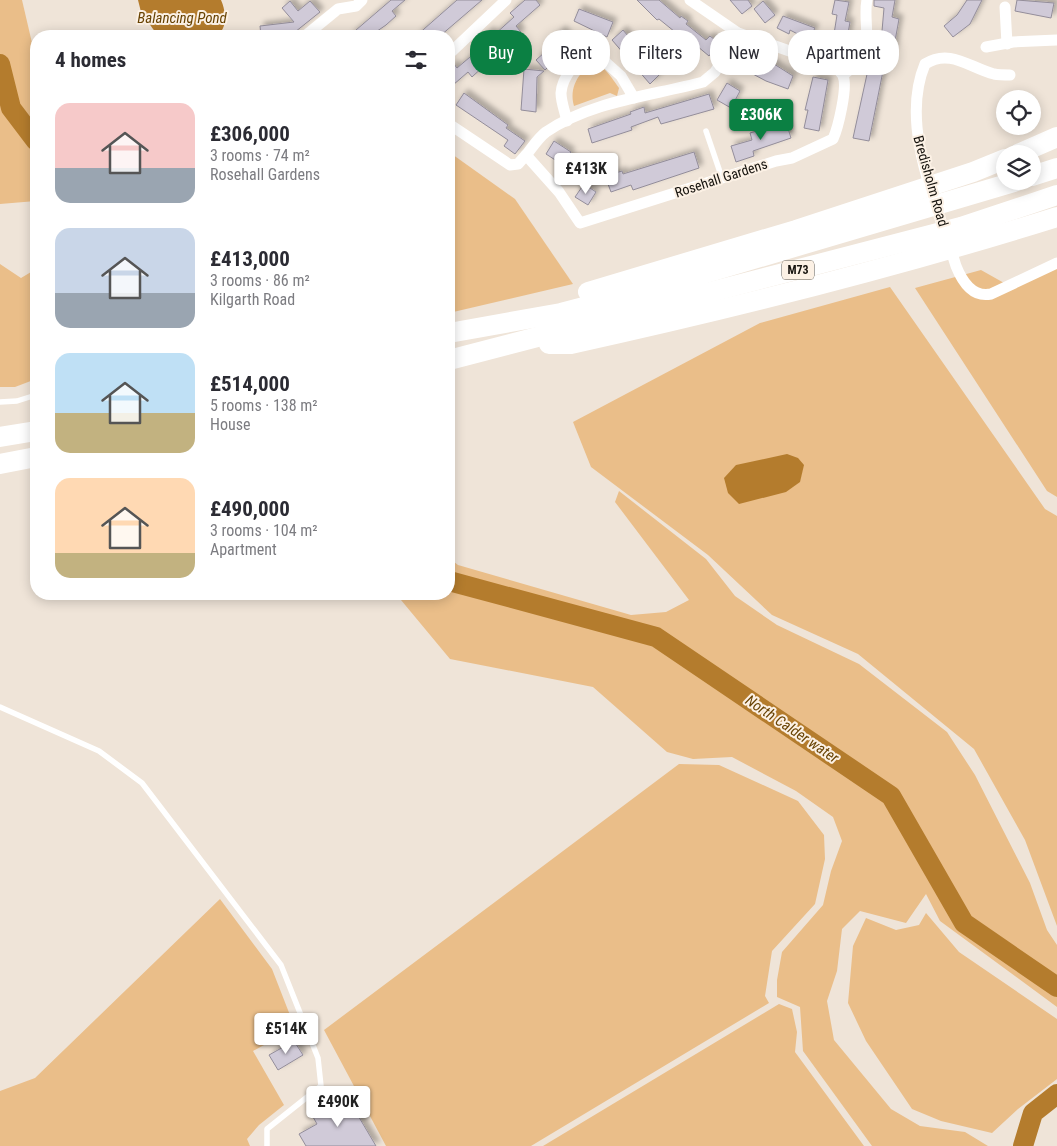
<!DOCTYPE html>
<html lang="en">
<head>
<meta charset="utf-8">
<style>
	body { margin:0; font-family:"Roboto Condensed",sans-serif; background:#f2f2f3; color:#2b2b33; height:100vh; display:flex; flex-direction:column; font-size:19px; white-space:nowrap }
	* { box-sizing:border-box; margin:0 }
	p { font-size:16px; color:#7c7c81 }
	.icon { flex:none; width:28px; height:28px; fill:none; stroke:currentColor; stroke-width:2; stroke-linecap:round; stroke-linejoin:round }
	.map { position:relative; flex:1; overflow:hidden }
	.sheet { position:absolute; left:30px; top:30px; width:425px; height:570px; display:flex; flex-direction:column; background:#fff; border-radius:20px; box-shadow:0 2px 12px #0003 }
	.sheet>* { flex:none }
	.guide { position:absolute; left:470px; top:30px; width:475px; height:45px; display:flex; gap:10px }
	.fabs { position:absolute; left:996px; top:90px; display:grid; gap:10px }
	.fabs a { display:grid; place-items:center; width:45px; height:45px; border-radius:50%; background:#fff; box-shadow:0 2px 12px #0003; font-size:25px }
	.price { position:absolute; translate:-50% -42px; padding:0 11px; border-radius:5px; background:#fff; color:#222; font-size:16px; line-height:32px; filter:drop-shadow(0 1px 2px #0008) }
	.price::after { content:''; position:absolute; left:50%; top:30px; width:15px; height:11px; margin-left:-8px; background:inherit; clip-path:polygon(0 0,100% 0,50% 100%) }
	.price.selected { background:#0b8043; color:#fff }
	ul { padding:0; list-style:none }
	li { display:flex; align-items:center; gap:15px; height:125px; padding:0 25px }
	li span { display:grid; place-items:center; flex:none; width:140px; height:100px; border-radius:15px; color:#555 }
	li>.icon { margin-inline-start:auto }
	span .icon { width:60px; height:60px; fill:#fffc; stroke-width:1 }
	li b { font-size:21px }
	h2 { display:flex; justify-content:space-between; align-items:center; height:60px; padding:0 25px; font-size:21px }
	.pill { padding:0 18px; border-radius:20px; background:#fff; box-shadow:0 2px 12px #0003; font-size:18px; line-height:45px }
	.pill.selected { background:#0b8043; color:#fff }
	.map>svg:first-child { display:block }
</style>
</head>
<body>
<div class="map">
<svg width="1057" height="1146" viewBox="0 0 1057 1146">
	<defs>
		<filter id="shadow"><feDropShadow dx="4" dy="-4" stdDeviation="2.5" flood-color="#0004"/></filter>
	</defs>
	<rect width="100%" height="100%" fill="#efe4d8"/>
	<g fill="#eabe89">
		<polygon points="0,0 22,0 36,60 36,201 0,204"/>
		<path d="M591,63C603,63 612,78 619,88L617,96L610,93L574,106C569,87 578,75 591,63Z"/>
		<polygon points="449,152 515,199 573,284 449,313"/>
		<polygon points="0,264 21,278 36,269 36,379 15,387 0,387"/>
		<polygon points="1057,267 1057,497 1047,491 915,288 981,270 1013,288"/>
		<polygon points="890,287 1045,509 1057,516 1057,926 1025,840 974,749 858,654 772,615 708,555 591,467 573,422 760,323"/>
		<polygon points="619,491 706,559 735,596 777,625 859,664 947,732 975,775 1030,883 1047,930 1057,945 1057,1007 940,921 926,894 906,923 860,911 842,929 837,971 827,1001 834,1040 891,1109 920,1126 965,1132 988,1146 872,1146 803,1051 800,1007 777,997 777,980 782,952 823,905 831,871 842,841 833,817 796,791 732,757 693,759 667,752 593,687 450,659 396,594 449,594 449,558 458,565 631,615 666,612 689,600 615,502"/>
		<polygon points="679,764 719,765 798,801 824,835 825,859 815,904 772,951 765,996 769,1003 531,1146 386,1146 324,1030"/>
		<polygon points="220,899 272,969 295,1028 253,1051 284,1105 259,1125 247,1139 250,1146 0,1146 0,1091 35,1078"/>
		<polygon points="926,913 959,952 1057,1019 1057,1079 1018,1109 992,1133 941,1121 912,1109 866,1041 848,1003 853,946 866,918 896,930 919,925"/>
		<polygon points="779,1004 792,1009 797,1032 795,1052 864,1146 543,1146"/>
	</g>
	<g fill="#b47c2d">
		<path d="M138,0H221C226,12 228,27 217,36H158L141,12Z"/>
		<polygon points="787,454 798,458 804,465 800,482 786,492 739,504 728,493 724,478 736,465"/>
	</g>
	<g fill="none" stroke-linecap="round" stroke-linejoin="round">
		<g stroke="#b47c2d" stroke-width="20">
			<polyline points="0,64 11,108 36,141"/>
			<polyline points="449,581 656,637 891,796 964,923 1057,987"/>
			<polyline points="1023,1146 1033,1113 1057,1094"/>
		</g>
	</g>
	<g fill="#d0cad8" stroke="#938d9a" filter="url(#shadow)">
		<polygon points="391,0 405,0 392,11 396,16 386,25 370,36 349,36"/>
		<polygon points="457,0 482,0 440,36 416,36"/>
		<polygon points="525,0 536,0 540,5 516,26 521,32 511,41 507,36 481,58 486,64 472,77 468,72 453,85 449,80 449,69 454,64 457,68 483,46 478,41 490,31 494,35 514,17 510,13"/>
		<polygon points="637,0 659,0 680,18 681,16 688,21 686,24 706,40 710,36 719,43 709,56 697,46 693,51 678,39 680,36 659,19 657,20"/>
		<polygon points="730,0 748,0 752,6 742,14"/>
		<polygon points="835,0 849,2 845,21 850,22 844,56 831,53 837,15 832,14"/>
		<polygon points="874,0 895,0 892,17 899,19 893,52 887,51 869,141 853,138 871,56 877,57 882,31 884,8 874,6"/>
		<polygon points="967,0 982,0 970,24 953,37 944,26 957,15"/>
		<polygon points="1017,0 1054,3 1051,18 1015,11"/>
		<polygon points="290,1 298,11 310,1 320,12 290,36 261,36 260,26 294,22 282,8"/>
		<polygon points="763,1 775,15 765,23 754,9"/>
		<polygon points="579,9 613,22 607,37 574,21"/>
		<polygon points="783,16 815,28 809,40 790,30 789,34 777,28"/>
		<polygon points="562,30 573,42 545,70 536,60 554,44 550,40"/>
		<polygon points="623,30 660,74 650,84 612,40"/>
		<polygon points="744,47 752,51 750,54 774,64 793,76 788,89 766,81 736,65"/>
		<polygon points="524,69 544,71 537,77 536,112 521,110"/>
		<polygon points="813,77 828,80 819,131 804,128 808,110 805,110"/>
		<polygon points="727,83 740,91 731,108 717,100"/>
		<polygon points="464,93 508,125 506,128 525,141 515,154 504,146 508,140 456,105"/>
		<polygon points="709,94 714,109 661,124 658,117 631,127 632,130 592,143 588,129 631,114 630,112 644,107 645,113"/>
		<polygon points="786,122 791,138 753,151 754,156 736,162 731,146 752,140 750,133"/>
		<polygon points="554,141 571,152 568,157 588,171 582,180 564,171 566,167 546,154"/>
		<polygon points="694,152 699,168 633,190 631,185 611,192 605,176 622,171 623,174"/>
		<polygon points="584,184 596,192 588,205 575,197"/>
		<polygon points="294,1041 303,1055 278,1070 269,1055"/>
		<polygon points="347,1097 376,1146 306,1146 299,1134 317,1124 313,1117"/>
	</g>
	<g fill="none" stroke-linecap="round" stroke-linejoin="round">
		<g stroke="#fff" stroke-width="5.5">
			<polyline points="706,131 722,178"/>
			<polyline points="0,402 17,401 36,395"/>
			<polyline points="0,707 99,751 142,783 281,965 318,1058 321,1086 267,1129 267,1146"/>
		</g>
		<g stroke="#fff" stroke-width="11">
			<polyline points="1005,7 1007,44"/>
			<polyline points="305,36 338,9 356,6 362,0"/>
			<polyline points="986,47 1013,42 1057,40"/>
			<polyline points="449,54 506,0"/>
			<path d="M843,75C848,71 857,65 861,59C872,43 863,17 867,0"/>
			<path d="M1010,75C1005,75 999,75 994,74C970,68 950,48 925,64C899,126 937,204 956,266C962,281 972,298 991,294L1057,263"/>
			<path d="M567,121C565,112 561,102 561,93C562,77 578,57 593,51L621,76L634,98"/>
			<path d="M449,124L510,165L518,164L526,155L559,192L580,223L776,161L792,158L833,139C838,128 848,87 843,76C842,73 838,70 835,67L738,33L690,0"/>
			<path d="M526,155C532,148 538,138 546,132C591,101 651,96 703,82L715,72L738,33"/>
		</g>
		<g stroke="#fff" stroke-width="20">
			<polyline points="1018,154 1057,137"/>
			<polyline points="1032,176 1057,168"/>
			<polyline points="588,292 796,230 973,172 1005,159"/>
			<polyline points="449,333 561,313 649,290 1017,181"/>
			<path d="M549,344H571C735,308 897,267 1057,217"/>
			<polyline points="449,360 961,227 1057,195"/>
			<polyline points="0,437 36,431"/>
			<polyline points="0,464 36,457"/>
		</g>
	</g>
	<g text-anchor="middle" stroke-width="4" stroke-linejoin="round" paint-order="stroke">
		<rect fill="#fcf1e5" stroke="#5b564e" stroke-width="1" x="782" y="260.5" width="32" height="19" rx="4"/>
		<g font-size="12" font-weight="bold" fill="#16130e">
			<text x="798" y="274">M73</text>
		</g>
		<g font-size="14" fill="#16130e" stroke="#fcf1e5">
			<text transform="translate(721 178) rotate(-18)" y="5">Rosehall Gardens</text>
			<text transform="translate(931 181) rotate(74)" y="5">Bredisholm Road</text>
		</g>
		<g font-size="15" font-style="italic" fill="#684202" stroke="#fcf1e5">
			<text x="182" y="23">Balancing Pond</text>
			<text transform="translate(792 729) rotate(34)" y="5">North Calder water</text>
		</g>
	</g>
</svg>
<div class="fabs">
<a><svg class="icon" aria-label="locate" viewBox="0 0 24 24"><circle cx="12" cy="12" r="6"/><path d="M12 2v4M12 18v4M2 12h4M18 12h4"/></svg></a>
<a><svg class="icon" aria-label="layers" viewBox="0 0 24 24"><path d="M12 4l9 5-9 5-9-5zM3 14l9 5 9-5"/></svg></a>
</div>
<b class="price selected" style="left:761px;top:141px">£306K</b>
<b class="price" style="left:586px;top:195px">£413K</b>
<b class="price" style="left:286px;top:1055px">£514K</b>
<b class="price" style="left:338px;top:1128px">£490K</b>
<div class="guide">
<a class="pill selected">Buy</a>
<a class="pill">Rent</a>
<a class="pill">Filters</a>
<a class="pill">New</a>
<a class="pill">Apartment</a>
</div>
<section class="sheet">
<h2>4 homes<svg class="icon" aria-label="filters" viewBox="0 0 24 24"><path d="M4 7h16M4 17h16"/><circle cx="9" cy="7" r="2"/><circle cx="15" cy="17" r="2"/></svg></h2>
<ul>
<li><span style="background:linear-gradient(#f6c9c9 65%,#9aa5b1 0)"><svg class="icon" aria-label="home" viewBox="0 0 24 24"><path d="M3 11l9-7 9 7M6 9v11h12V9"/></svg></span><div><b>£306,000</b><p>3 rooms · 74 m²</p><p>Rosehall Gardens</p></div></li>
<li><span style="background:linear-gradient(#c9d6e8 65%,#9aa5b1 0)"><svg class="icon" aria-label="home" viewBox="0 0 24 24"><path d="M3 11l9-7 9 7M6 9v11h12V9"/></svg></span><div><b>£413,000</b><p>3 rooms · 86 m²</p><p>Kilgarth Road</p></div></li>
<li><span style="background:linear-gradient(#bfe0f5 60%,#c2b280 0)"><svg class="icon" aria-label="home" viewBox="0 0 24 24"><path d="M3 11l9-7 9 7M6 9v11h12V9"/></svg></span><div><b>£514,000</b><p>5 rooms · 138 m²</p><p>House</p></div></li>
<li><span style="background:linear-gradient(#ffd9b3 75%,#c2b280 0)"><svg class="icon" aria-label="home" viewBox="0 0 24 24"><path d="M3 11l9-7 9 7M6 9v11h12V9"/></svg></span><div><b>£490,000</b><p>3 rooms · 104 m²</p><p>Apartment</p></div></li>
</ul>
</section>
</div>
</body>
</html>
